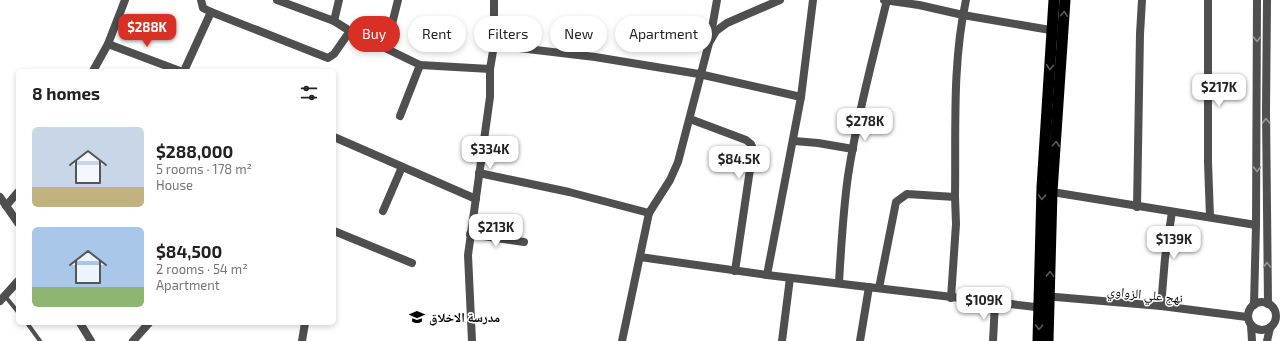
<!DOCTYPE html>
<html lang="en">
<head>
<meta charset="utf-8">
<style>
	body { margin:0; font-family:"Exo 2","Noto Naskh Arabic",sans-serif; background:#f6f6f6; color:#222; height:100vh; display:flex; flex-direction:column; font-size:15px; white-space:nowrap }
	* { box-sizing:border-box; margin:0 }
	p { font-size:13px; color:#767676 }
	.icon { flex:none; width:22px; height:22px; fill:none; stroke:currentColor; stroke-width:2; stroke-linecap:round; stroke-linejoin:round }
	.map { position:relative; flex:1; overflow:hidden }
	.sheet { position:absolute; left:16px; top:69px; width:320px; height:256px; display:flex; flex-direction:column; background:#fff; border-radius:6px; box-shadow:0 2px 6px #0003 }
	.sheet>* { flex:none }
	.banner { position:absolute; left:348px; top:16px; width:380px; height:36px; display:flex; gap:8px }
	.price { position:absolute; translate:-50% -34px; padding:0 9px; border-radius:8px; background:#fff; color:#222; font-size:13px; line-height:26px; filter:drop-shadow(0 1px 2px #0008) }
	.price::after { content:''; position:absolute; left:50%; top:24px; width:12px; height:9px; margin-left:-6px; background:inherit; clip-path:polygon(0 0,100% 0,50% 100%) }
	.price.current { background:#d93025; color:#fff }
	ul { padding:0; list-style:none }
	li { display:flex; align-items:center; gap:12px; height:100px; padding:0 16px }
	li span { display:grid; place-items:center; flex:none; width:112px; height:80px; border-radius:6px; color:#555 }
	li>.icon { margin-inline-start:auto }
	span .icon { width:48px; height:48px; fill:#fffc; stroke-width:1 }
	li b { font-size:17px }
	h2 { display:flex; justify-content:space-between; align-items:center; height:48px; padding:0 16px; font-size:17px }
	.chip { padding:0 14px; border-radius:18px; background:#fff; box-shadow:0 2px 6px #0003; font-size:14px; line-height:36px }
	.chip.current { background:#d93025; color:#fff }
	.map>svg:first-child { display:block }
</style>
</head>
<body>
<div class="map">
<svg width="1283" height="341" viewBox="0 0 1283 341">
	<rect width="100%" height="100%" fill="#fff"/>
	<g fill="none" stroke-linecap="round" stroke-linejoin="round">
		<g stroke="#4f4f4f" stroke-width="4">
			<polyline points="5,296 18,312"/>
			<polyline points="27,323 40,341"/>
		</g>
		<g stroke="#4f4f4f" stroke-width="8">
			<polyline points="201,0 203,8 211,12 328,58 334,54 350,31"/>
			<polyline points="277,0 334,21 350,31 420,65 490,69"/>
			<polyline points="884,0 919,5 963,15 1056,31"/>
			<polyline points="1208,0 1208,162 1210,217"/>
			<polyline points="1267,0 1266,111 1268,304"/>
			<polyline points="334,21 339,0"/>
			<polyline points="710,39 717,0"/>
			<polyline points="108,44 180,71"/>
			<polyline points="494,45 595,57 699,74 801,97"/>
			<polyline points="386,48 398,0"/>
			<polyline points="93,71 108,44 125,0"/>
			<polyline points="184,71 211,12"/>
			<polyline points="400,116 420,65"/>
			<polyline points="690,119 746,140 751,144 753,149 735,271"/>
			<polyline points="334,137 476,199"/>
			<polyline points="794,141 818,143 853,149"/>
			<polyline points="479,173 569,192 649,213"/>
			<polyline points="1052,192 1256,225"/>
			<polyline points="6,206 18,192"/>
			<polyline points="1137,207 1140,34 1142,0"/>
			<polyline points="383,211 402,167"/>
			<polyline points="334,231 412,263"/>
			<polyline points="470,234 524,242"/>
			<polyline points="640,257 767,275 1044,308"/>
			<polyline points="767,275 801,97 813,0"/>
			<path d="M839,283C841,247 843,212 848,176C857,117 873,58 887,0"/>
			<path d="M879,288L896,202L907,194L955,197C956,132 952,64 966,0"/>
			<polyline points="1044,296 1161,306 1247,317"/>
			<polyline points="951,298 956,224 955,197"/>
			<polyline points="0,301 18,281"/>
			<circle cx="1262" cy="316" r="14"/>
			<polyline points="1254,305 1256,225 1257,0"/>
			<polyline points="1161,306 1165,258 1172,212"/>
			<polyline points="1251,325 1252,341"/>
			<polyline points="133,341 149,323"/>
			<polyline points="302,341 305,323"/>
			<polyline points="622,341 649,213 670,180 678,162 709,43 716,31 727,23 780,0"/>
			<polyline points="782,341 790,278"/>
			<polyline points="860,341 869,287"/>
			<polyline points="993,341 995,303"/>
			<polyline points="1267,341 1270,328"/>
		</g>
		<g stroke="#4f4f4f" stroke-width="8">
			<polyline points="0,197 18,223"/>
			<polyline points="80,323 91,341"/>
			<polyline points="472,341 468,255 490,97 490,69 494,45 494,0"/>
		</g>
		<g stroke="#000" stroke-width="11">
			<polyline points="1038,341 1042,187 1054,0"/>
			<polyline points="1048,341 1052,192 1065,0"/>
		</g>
	</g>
	<defs><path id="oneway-chevron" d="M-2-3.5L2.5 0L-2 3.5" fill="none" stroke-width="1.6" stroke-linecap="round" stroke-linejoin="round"/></defs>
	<g stroke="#595959">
		<use href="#oneway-chevron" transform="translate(1064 14) rotate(-86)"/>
		<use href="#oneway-chevron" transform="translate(1050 67) rotate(94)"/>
		<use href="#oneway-chevron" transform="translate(1056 144) rotate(-86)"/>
		<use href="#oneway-chevron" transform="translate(1042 197) rotate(92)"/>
		<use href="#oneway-chevron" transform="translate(1050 274) rotate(-88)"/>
		<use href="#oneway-chevron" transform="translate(1039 327) rotate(93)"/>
	</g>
	<g stroke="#959595">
		<use href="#oneway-chevron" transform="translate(1257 39) rotate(90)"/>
		<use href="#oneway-chevron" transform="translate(1266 121) rotate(-91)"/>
		<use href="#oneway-chevron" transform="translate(1257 169) rotate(90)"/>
		<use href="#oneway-chevron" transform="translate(1267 265) rotate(-91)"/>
	</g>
	<defs>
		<g id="school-bare" transform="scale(1.2)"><path d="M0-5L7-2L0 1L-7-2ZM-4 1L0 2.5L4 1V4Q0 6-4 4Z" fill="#000" stroke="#fff" stroke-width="2.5" paint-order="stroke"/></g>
	</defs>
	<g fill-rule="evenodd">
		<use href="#school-bare" x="417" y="317"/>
	</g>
	<g text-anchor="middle" stroke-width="3" stroke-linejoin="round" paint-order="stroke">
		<g font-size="13" fill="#000" stroke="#fff">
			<text transform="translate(1145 294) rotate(6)" y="5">نهج علي الزواوي</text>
		</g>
		<g font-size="13" font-weight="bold" fill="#000" stroke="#fff" text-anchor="start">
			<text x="429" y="322">مدرسة الاخلاق</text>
		</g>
	</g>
</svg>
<b class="price current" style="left:147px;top:48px">$288K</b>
<b class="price" style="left:1219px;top:108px">$217K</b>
<b class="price" style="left:865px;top:142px">$278K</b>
<b class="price" style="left:490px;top:170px">$334K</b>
<b class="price" style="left:739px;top:180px">$84.5K</b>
<b class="price" style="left:496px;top:248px">$213K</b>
<b class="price" style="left:1174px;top:260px">$139K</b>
<b class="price" style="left:984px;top:321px">$109K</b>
<div class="banner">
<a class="chip current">Buy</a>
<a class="chip">Rent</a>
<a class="chip">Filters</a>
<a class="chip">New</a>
<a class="chip">Apartment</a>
</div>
<section class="sheet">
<h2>8 homes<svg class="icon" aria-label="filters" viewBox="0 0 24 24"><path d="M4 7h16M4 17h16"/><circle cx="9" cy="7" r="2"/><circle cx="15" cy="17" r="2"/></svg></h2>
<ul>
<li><span style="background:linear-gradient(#c9d6e8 75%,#c2b280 0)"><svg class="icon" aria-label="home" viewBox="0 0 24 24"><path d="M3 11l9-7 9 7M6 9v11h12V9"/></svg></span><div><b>$288,000</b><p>5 rooms · 178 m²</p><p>House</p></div></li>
<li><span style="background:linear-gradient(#a9c7e8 75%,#8fb573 0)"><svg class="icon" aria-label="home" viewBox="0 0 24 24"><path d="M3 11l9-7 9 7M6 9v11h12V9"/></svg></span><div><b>$84,500</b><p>2 rooms · 54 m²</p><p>Apartment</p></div></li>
</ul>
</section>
</div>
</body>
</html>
